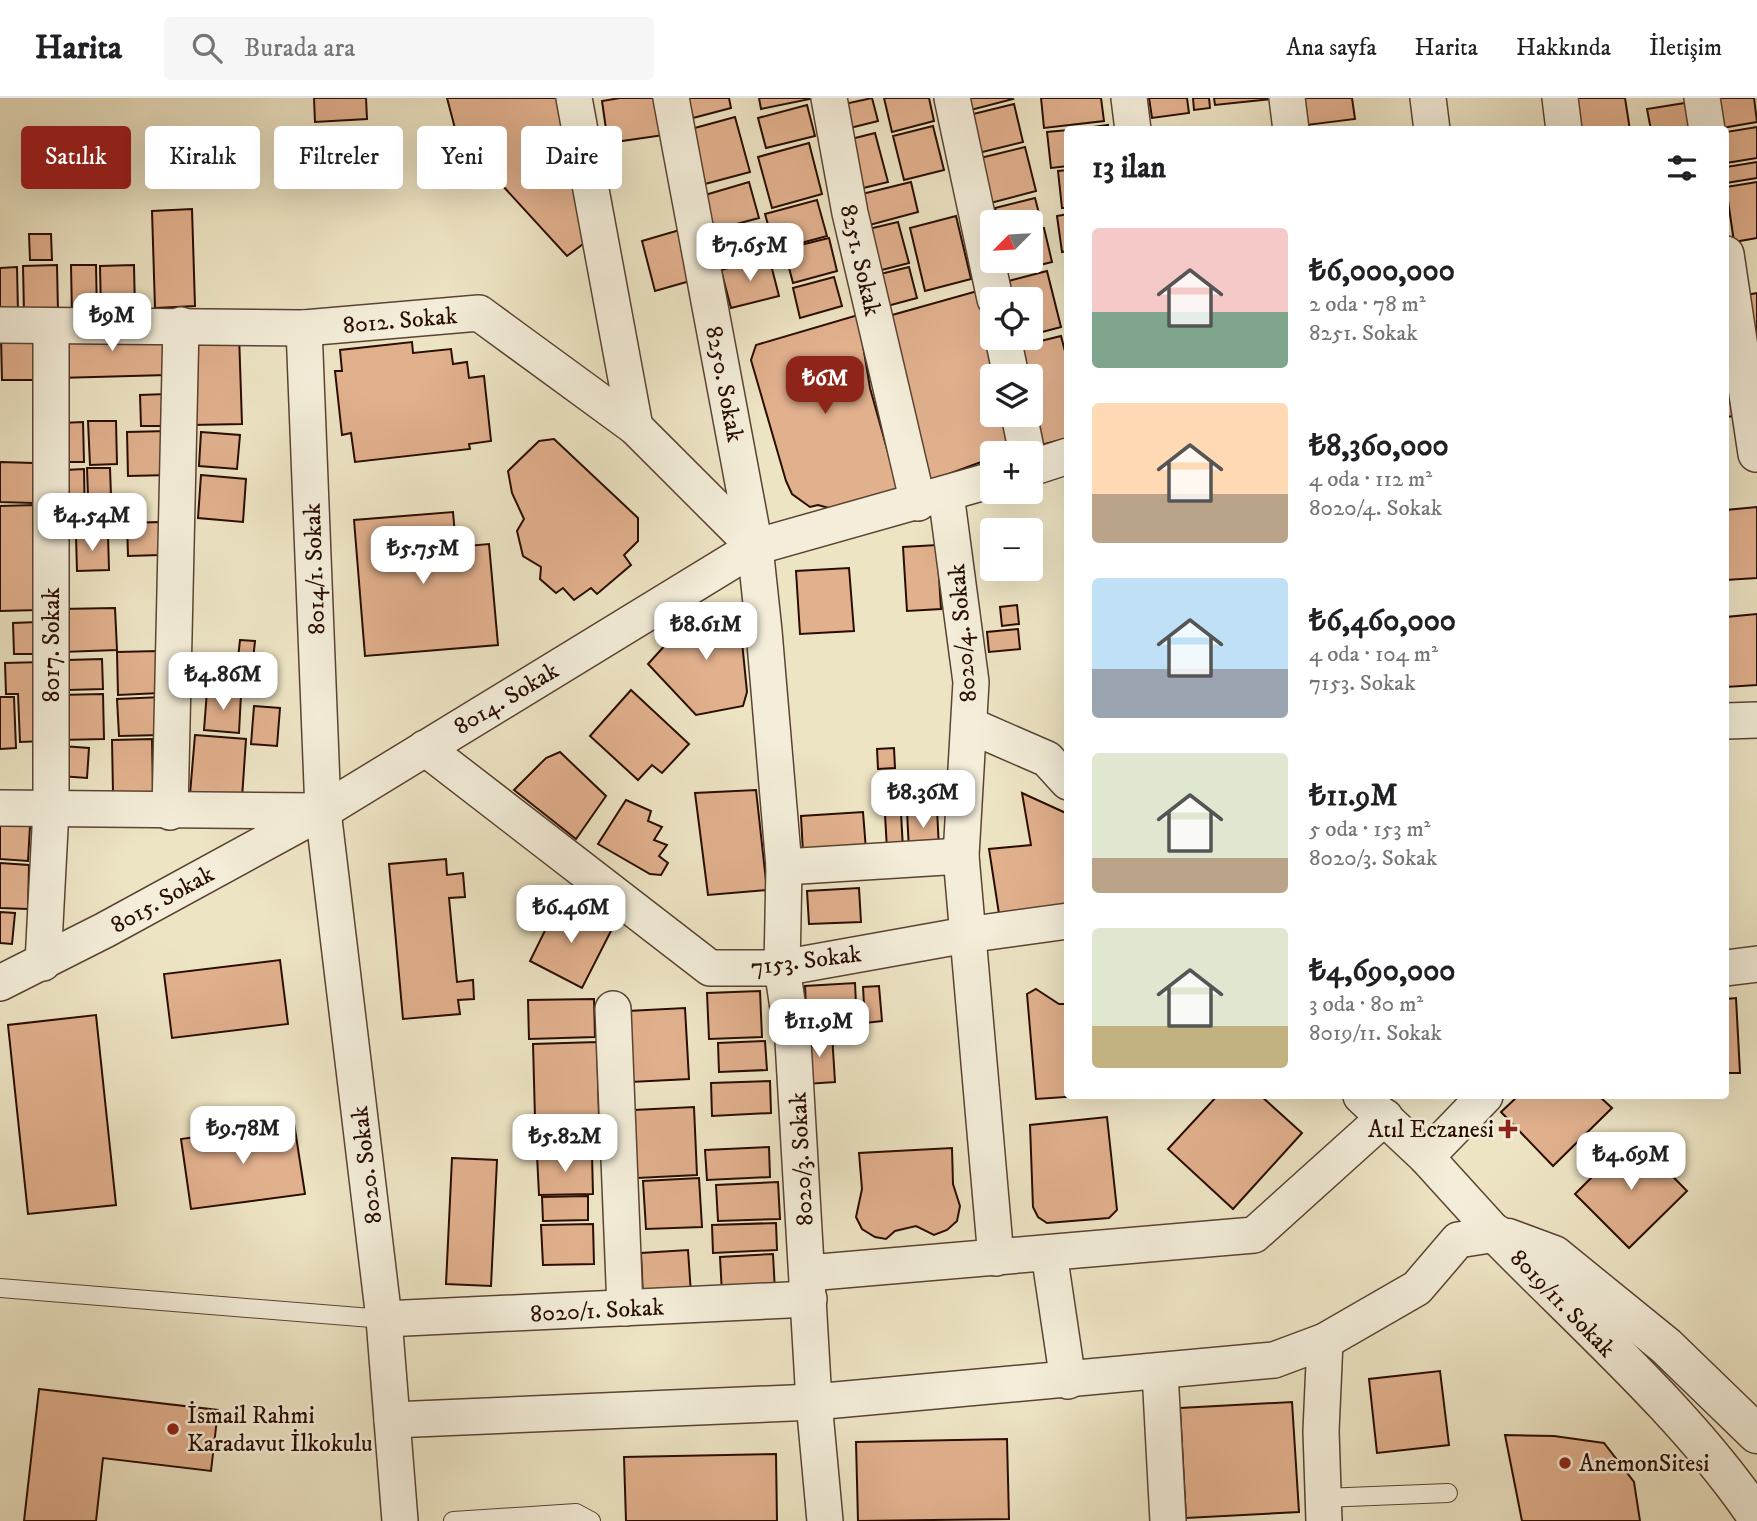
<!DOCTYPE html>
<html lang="tr">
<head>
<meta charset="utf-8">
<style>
	body { margin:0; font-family:"IM FELL DW Pica",serif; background:#f6f6f6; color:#202124; height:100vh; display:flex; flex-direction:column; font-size:26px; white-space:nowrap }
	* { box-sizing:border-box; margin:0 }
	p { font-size:23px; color:#757577 }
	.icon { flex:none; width:38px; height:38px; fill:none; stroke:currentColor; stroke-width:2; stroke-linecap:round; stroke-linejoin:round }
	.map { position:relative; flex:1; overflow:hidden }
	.panel { position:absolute; left:1064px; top:28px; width:665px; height:973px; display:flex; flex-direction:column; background:#fff; border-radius:7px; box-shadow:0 7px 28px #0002 }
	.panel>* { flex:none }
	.hud { position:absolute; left:21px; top:28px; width:665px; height:63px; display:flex; gap:14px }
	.needle { width:46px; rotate:246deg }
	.fabs { position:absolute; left:980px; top:112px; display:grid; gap:14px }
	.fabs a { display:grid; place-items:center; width:63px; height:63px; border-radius:7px; background:#fff; box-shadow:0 7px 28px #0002; font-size:35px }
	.price { position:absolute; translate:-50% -60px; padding:0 16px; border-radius:14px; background:#fff; color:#222; font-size:23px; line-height:46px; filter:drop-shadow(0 2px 4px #0008) }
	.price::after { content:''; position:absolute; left:50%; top:42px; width:21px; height:16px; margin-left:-10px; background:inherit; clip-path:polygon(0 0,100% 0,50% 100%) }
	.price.current { background:#8f2418; color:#fff }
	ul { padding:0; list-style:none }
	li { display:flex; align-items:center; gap:21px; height:175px; padding:0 28px }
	li span { display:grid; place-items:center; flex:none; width:196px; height:140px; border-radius:7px; color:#555 }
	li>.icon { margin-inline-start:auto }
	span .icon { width:84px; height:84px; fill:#fffc; stroke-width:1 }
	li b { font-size:30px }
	h2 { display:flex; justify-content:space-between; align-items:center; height:84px; padding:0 28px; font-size:30px }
	.chip { padding:0 24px; border-radius:7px; background:#fff; box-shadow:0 7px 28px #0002; font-size:24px; line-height:63px }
	.chip.current { background:#8f2418; color:#fff }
	header { display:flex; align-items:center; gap:42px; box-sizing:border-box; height:98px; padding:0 35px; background:#fff; border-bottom:2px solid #e0e0e0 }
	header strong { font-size:33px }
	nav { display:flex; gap:38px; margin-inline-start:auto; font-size:24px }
	.search { width:490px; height:63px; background:#f6f6f6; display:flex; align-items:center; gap:18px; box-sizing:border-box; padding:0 24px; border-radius:7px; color:#757577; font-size:26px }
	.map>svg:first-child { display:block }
</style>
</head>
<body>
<header>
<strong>Harita</strong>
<div class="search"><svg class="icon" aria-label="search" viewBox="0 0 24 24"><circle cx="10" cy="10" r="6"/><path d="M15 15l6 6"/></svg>Burada ara</div>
<nav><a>Ana sayfa</a><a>Harita</a><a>Hakkında</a><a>İletişim</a></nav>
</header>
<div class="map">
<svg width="1757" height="1423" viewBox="0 0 1757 1423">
	<rect width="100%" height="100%" fill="#ede4c4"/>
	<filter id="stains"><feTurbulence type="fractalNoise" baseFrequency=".00286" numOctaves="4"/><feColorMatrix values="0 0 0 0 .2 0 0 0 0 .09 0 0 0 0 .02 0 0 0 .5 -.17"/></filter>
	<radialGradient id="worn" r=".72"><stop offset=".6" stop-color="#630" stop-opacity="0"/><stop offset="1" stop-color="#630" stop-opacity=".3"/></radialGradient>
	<g fill="#e1b08d" stroke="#2a0d01" stroke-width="2">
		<polygon points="314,0 366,0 367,21 315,24"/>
		<polygon points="447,0 560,0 591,140 567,158 457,38"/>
		<polygon points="620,0 658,0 664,37 608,45 602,3"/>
		<polygon points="688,0 729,0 731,10 693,20"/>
		<polygon points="759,0 810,0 810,1 761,11"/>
		<polygon points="872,0 878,23 846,31 840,7"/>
		<polygon points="884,0 929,0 934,23 892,34"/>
		<polygon points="960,0 1012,0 1013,1 963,14"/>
		<polygon points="1041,0 1101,0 1104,23 1044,30"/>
		<polygon points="1149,0 1187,0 1189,15 1152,20"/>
		<polygon points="1193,0 1209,0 1210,10 1194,12"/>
		<polygon points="1214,0 1271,0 1271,1 1215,7"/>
		<polygon points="1304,0 1352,0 1355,21 1307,27"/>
		<polygon points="1565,0 1625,0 1630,32 1570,32"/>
		<polygon points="1717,0 1754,0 1757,24 1722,30"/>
		<polygon points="1685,5 1689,29 1651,32 1647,11"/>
		<polygon points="1014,6 1023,44 970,57 961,19"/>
		<polygon points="807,7 815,38 766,50 758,20"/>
		<polygon points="735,19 750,74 705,86 691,31"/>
		<polygon points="1108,27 1108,32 1071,32"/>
		<polygon points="933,28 944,72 904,82 893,38"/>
		<polygon points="1757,29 1757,60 1726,65 1726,34"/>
		<polygon points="1068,32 1068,68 1051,70 1047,34"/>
		<polygon points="875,35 888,84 855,92 843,43"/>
		<polygon points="809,45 822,96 772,110 758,59"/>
		<polygon points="1025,49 1036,93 983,107 972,62"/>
		<polygon points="1757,64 1757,80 1726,85 1726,69"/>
		<polygon points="1068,72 1068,110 1062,110 1058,73"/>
		<polygon points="749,84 759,120 714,132 705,97"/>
		<polygon points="911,84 918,114 862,129 854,98"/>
		<polygon points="1757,84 1757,140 1734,144 1726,89"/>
		<polygon points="1035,100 1042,127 1031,130 1031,124 999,124 995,110"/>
		<polygon points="817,102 827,138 775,152 765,116"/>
		<polygon points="192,111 195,208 155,210 152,113"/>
		<polygon points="1068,116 1068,153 1062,154 1057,118"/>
		<polygon points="956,118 971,181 925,193 910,130"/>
		<polygon points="898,124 909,165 870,175 860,133"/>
		<polygon points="755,128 762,157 722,168 714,139"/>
		<polygon points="1044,130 1052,164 1016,173 1013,163 1031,163 1031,133"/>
		<polygon points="683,131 697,181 655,193 642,143"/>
		<polygon points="29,136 51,136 52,162 30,162"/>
		<polygon points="829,140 837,173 793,185 784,151"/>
		<polygon points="769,159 779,198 731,210 721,172"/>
		<polygon points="57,167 58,214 24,215 23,168"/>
		<polygon points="71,167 96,167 97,217 72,218"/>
		<polygon points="134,167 135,214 101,215 100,168"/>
		<polygon points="17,169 18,215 0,216 0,170"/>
		<polygon points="909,169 917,200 876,211 868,179"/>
		<polygon points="1047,173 1061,229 1031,237 1031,201 1000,201 997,186"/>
		<polygon points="834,179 842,208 800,220 793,190"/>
		<polygon points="981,192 998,278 992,278 992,317 1006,317 1013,352 992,355 992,360 927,384 885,219"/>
		<polygon points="1757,195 1757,257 1740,198"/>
		<polygon points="858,217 870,290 899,394 840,413 818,407 810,409 792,396 786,383 751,262 756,247"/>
		<polygon points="166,231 167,277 58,280 56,234"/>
		<polygon points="239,236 242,326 191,327 188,237"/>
		<polygon points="1061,238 1068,265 1068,340 1037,348 1031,317 1031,278 1019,278 1012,250"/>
		<polygon points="34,239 35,282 2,282 1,240"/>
		<polygon points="412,244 413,255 451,251 453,266 467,264 469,280 484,278 491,343 469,346 470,351 355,364 351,335 342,337 335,273 342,273 340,252"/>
		<polygon points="1730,291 1734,318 1726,319 1726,292"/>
		<polygon points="166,296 167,328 141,328 140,297"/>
		<polygon points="88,323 116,323 117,366 90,367"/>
		<polygon points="83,324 84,364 62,364 61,325"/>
		<polygon points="168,333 170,377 128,378 127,334"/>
		<polygon points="201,334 240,337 237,371 199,368"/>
		<polygon points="554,341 638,420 638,443 624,457 631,467 597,496 591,490 574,502 563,490 556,495 540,481 541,469 523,458 517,433 524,421 512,395 508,373 539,343"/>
		<polygon points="0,364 34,365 33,405 0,404"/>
		<polygon points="87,370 110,370 112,426 89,427"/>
		<polygon points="84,371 85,426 66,427 65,372"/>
		<polygon points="201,377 246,381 243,424 198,420"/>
		<polygon points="35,407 38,512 0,513 0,408"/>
		<polygon points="1757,409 1757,480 1726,482 1726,412"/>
		<polygon points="453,414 456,449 489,446 498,547 365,558 354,422"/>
		<polygon points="159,424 160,457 128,458 127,425"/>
		<polygon points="108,437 109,472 77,473 76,438"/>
		<polygon points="937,447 941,511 907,513 903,449"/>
		<polygon points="849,470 854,533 800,536 796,473"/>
		<polygon points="709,507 729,512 740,524 747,594 743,608 696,617 648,566 696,513"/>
		<polygon points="1017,507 1019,526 1002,528 1000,509"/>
		<polygon points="115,510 117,552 62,554 60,511"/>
		<polygon points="1757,516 1757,587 1726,589 1726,519"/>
		<polygon points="37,524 38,556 14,556 13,525"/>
		<polygon points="1018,531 1020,551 989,554 987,534"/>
		<polygon points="240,542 255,543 253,562 238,561"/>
		<polygon points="158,553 160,595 118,597 117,554"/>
		<polygon points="102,561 103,591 68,592 67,562"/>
		<polygon points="43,564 45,643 20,644 18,596 6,596 5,565"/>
		<polygon points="631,592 689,646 662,675 652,667 638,682 590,638"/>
		<polygon points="207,593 241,596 239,635 204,632"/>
		<polygon points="103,596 104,641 59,642 58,597"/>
		<polygon points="0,599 14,599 16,650 0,651"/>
		<polygon points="162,599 163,637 119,638 117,601"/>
		<polygon points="254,608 280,610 277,648 251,646"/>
		<polygon points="195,637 246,641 242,700 190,696"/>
		<polygon points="152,641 153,694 113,695 112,642"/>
		<polygon points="62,648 89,650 87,680 60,678"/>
		<polygon points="894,650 895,670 878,671 877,651"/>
		<polygon points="560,654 606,698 576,741 514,692 546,660"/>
		<polygon points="928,673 930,706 885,709 883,675"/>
		<polygon points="756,692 767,792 708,797 695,695"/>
		<polygon points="1022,695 1068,716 1068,813 999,816 989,751 1031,747"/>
		<polygon points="626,702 651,713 648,723 662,729 654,742 667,747 659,758 668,765 661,777 650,776 598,746"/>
		<polygon points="937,711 939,751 909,753 907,713"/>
		<polygon points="863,714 866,752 803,755 801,718"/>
		<polygon points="901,715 903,751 887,752 885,716"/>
		<polygon points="0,725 30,728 28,763 0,761"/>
		<polygon points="446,761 447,777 463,775 465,799 449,800 457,884 473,882 474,901 458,902 460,916 403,921 389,766"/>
		<polygon points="0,765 29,767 28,811 0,810"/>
		<polygon points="859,790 861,824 809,826 807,793"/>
		<polygon points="559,804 612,831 582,890 530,863"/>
		<polygon points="0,814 15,815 12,846 0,845"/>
		<polygon points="280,862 288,926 172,940 164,876"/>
		<polygon points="855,885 857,929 807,932 805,888"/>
		<polygon points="879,888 882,923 865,925 863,889"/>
		<polygon points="1036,891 1059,906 1068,906 1068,998 1080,998 1036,1001 1027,896"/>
		<polygon points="760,893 762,939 709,941 707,895"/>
		<polygon points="1736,900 1740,975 1726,975 1726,901"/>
		<polygon points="594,901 595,939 529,941 528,902"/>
		<polygon points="685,910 689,981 631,984 628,913"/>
		<polygon points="96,917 116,1107 28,1116 8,927"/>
		<polygon points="832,936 835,984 806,986 803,938"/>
		<polygon points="765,943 767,972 719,974 718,945"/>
		<polygon points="597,944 599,1019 535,1020 533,946"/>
		<polygon points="770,983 771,1015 712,1018 711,985"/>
		<polygon points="1217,998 1261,998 1302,1035 1233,1111 1168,1051"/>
		<polygon points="1518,998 1599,998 1612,1010 1553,1068 1501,1014"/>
		<polygon points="694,1009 697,1077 637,1080 634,1012"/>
		<polygon points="1107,1019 1117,1112 1109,1120 1047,1125 1038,1119 1033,1109 1030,1027"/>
		<polygon points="590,1020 591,1052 530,1054 529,1022"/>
		<polygon points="294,1025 305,1096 191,1111 181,1041"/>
		<polygon points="1633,1038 1687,1093 1629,1150 1575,1096"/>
		<polygon points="769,1049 770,1079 707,1082 705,1052"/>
		<polygon points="952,1050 953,1086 960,1108 957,1123 947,1132 934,1137 916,1128 895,1133 886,1141 875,1139 862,1131 856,1119 862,1091 859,1055"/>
		<polygon points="592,1056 593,1096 539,1097 537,1057"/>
		<polygon points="452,1060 497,1062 491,1188 446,1186"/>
		<polygon points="699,1080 702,1129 646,1131 643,1083"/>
		<polygon points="778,1084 780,1121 718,1123 716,1087"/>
		<polygon points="588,1098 588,1122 543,1123 542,1099"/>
		<polygon points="776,1125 777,1152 713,1155 712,1127"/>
		<polygon points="593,1126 594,1166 543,1167 541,1127"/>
		<polygon points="688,1152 691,1196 643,1199 641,1155"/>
		<polygon points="773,1156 775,1194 722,1196 720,1159"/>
		<polygon points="1440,1273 1449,1347 1377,1355 1369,1281"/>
		<polygon points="39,1291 218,1312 211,1373 103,1360 96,1423 24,1423"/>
		<polygon points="1292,1304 1299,1414 1186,1420 1180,1310"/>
		<polygon points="1505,1337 1554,1338 1604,1345 1634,1384 1640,1423 1522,1423"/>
		<polygon points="1007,1341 1009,1421 858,1423 856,1344"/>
		<polygon points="776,1356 777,1423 626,1423 624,1359"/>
	</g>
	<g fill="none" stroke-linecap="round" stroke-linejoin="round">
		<g stroke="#5b4332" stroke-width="20">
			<g id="service">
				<polyline points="0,1190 384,1221"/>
				<polyline points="1323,1400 1448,1395"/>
				<polyline points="453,1423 576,1415 591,1423"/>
			</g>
		</g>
		<g stroke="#5b4332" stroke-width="38">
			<g id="minor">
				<polyline points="574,0 635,329"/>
				<polyline points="671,0 755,449 764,533 784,769 782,870 793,943 814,1304 825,1423"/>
				<polyline points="829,0 850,115 918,405"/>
				<polyline points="952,0 995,201"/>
				<polyline points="1129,0 1133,32"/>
				<polyline points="1287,0 1291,32"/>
				<polyline points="1428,0 1432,32"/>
				<polyline points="1560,0 1564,32"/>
				<polyline points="1702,0 1707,32"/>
				<polyline points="1726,156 1756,356"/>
				<polyline points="0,227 304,230 479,215 635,329 755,449"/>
				<polyline points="304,230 323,713 384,1221 400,1423"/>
				<polyline points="1003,240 1011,278"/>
				<polyline points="1019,317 1027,355"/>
				<polyline points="1031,370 1068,358"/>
				<polyline points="946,396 971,584 961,758 996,1160"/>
				<polyline points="1726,623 1757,622"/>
				<polyline points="969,627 1047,661 1068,684"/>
				<polyline points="425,650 710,870 782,870 966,837 1068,823"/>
				<polyline points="0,710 319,713"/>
				<polyline points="170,714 181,227"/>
				<polyline points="784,769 961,758"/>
				<polyline points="43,865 51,711 51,229"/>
				<polyline points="1726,870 1757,866"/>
				<polyline points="0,885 105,832 323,713 755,449 992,382"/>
				<polyline points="613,911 625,1210"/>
				<polyline points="1361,998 1426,1059 1496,1136"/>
				<polyline points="1426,1059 1485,998"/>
				<polyline points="1049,1155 1068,1283"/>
				<polyline points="808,1175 1254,1137 1385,1019"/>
				<polyline points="384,1221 809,1201"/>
				<polyline points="1160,1274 1168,1423"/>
				<polyline points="392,1322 814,1304 1274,1262 1325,1243 1417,1190 1458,1142 1496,1136"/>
				<polyline points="1324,1423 1321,1333 1325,1243"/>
			</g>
		</g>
		<g stroke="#5b4332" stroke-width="41">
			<g id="tertiary">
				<path d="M1496,1136C1582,1224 1689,1318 1757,1419"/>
				<polyline points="1508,1140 1554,1157 1666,1248 1757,1336"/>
			</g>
		</g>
		<use href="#service" stroke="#f3edd9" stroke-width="18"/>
		<use href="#minor" stroke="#f3edd9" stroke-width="35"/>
		<use href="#tertiary" stroke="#f3edd9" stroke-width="38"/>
	</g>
	<g fill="#8f2418" stroke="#f3edd9" stroke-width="2.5">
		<path d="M1504.5 1020.5h7v7h7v7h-7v7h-7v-7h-7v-7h7z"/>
		<circle cx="173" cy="1331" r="7"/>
		<circle cx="1565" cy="1365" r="7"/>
	</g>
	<g text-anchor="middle" stroke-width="5" stroke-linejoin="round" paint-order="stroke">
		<g font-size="24" fill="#2a0d01" stroke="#f3edd9">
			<text transform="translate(861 162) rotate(77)" y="8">8251. Sokak</text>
			<text transform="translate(400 222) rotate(-5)" y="8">8012. Sokak</text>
			<text transform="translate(725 286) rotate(79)" y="8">8250. Sokak</text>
			<text transform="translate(314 471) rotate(-92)" y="8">8014/1. Sokak</text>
			<text transform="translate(962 535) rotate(-95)" y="8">8020/4. Sokak</text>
			<text transform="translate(51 547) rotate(-90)" y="8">8017. Sokak</text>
			<text transform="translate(506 600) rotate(-31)" y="8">8014. Sokak</text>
			<text transform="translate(162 801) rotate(-29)" y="8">8015. Sokak</text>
			<text transform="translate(806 862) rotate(-7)" y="8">7153. Sokak</text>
			<text transform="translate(801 1061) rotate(-93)" y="8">8020/3. Sokak</text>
			<text transform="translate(366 1067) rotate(-97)" y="8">8020. Sokak</text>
			<text transform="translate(1563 1205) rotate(46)" y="8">8019/11. Sokak</text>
			<text transform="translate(597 1212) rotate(-3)" y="8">8020/1. Sokak</text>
		</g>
		<g font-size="24" fill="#2a0d01" stroke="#f3edd9" text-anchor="start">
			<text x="1494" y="1039" text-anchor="end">Atıl Eczanesi</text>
			<text x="187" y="1325">İsmail Rahmi<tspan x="187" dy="28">Karadavut İlkokulu</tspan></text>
			<text x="1579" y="1373">AnemonSitesi</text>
		</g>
	</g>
	<rect width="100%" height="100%" filter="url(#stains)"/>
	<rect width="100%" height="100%" fill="url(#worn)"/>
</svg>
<div class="fabs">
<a><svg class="needle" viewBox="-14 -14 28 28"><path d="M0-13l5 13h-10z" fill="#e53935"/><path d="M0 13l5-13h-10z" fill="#757577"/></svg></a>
<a><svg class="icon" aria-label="locate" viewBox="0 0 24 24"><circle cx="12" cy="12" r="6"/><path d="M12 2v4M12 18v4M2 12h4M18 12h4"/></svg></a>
<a><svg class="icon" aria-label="layers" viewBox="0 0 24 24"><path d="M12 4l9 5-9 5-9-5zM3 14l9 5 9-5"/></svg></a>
<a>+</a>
<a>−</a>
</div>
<b class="price" style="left:750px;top:185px">₺7.65M</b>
<b class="price" style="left:112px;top:255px">₺9M</b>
<b class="price current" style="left:825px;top:318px">₺6M</b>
<b class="price" style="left:92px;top:455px">₺4.54M</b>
<b class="price" style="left:423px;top:488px">₺5.75M</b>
<b class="price" style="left:706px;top:564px">₺8.61M</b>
<b class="price" style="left:223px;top:614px">₺4.86M</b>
<b class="price" style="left:923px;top:732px">₺8.36M</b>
<b class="price" style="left:571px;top:847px">₺6.46M</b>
<b class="price" style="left:819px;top:961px">₺11.9M</b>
<b class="price" style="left:243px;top:1068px">₺9.78M</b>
<b class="price" style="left:565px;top:1076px">₺5.82M</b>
<b class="price" style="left:1631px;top:1094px">₺4.69M</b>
<div class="hud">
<a class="chip current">Satılık</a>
<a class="chip">Kiralık</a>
<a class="chip">Filtreler</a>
<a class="chip">Yeni</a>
<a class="chip">Daire</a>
</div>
<section class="panel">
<h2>13 ilan<svg class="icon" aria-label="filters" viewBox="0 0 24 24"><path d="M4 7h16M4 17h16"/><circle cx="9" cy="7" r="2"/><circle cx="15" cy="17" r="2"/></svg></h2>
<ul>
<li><span style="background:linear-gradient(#f6c9c9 60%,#7fa58c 0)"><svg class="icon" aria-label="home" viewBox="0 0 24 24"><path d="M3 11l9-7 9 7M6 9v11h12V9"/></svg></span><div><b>₺6,000,000</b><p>2 oda · 78 m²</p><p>8251. Sokak</p></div></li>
<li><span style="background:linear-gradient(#ffd9b3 65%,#b9a48a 0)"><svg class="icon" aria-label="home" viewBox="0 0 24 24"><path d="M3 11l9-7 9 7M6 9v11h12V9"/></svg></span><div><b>₺8,360,000</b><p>4 oda · 112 m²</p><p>8020/4. Sokak</p></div></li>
<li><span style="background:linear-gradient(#bfe0f5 65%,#9aa5b1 0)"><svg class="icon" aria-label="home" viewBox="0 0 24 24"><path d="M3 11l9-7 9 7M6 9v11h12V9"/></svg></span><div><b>₺6,460,000</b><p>4 oda · 104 m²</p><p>7153. Sokak</p></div></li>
<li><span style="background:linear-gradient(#dfe7d0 75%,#b9a48a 0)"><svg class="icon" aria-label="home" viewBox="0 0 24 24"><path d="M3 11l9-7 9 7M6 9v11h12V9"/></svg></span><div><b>₺11.9M</b><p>5 oda · 153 m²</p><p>8020/3. Sokak</p></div></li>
<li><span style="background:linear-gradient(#dfe7d0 70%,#c2b280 0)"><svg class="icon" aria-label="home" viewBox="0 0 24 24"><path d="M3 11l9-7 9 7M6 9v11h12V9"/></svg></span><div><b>₺4,690,000</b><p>3 oda · 80 m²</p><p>8019/11. Sokak</p></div></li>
</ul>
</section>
</div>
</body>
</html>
